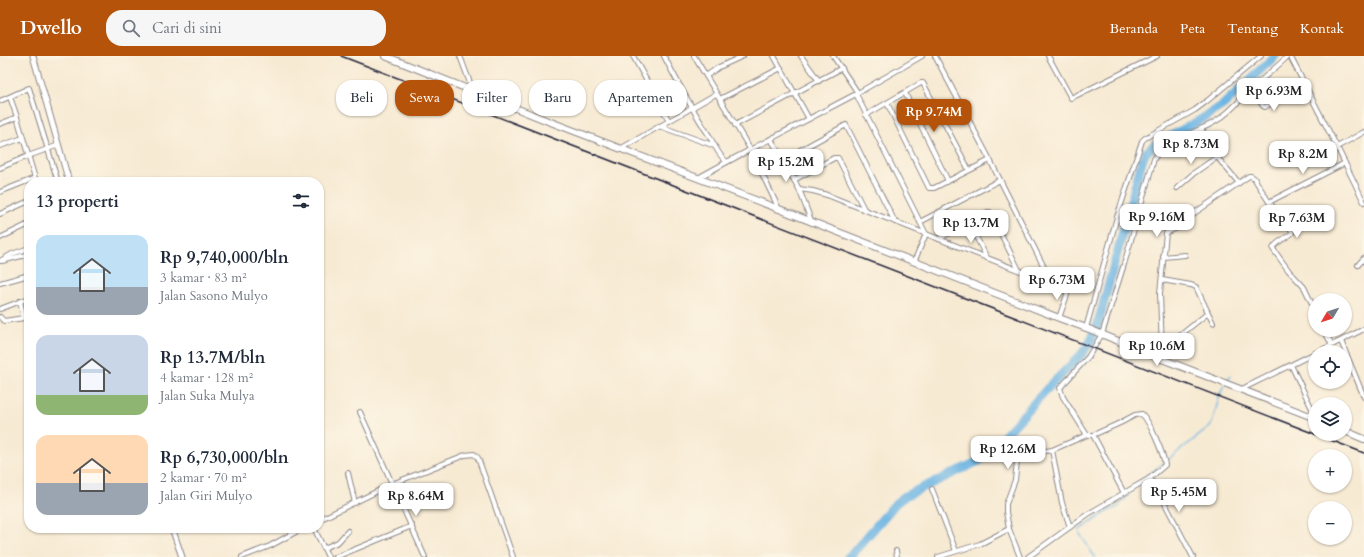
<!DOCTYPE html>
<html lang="id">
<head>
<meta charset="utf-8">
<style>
	body { margin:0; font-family:Cardo,serif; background:#f6f6f7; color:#1f2937; height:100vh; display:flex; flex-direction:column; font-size:15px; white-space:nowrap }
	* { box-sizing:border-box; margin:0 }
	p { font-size:13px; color:#747a83 }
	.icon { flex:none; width:22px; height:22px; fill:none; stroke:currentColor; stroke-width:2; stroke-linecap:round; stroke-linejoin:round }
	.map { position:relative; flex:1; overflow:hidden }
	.side { position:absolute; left:24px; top:121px; width:300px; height:356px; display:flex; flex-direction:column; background:#fff; border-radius:16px; box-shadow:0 1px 3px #0004 }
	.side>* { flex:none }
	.banner { position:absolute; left:336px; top:24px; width:380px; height:36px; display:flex; gap:8px }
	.needle { width:26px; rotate:231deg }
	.controls { position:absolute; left:1308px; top:237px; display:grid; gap:8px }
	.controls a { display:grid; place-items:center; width:44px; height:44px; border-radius:50%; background:#fff; box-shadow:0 1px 3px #0004; font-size:20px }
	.price { position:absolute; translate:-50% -34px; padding:0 9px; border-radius:8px; background:#fff; color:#222; font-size:13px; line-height:26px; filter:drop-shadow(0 1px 2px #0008) }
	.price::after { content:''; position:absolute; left:50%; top:24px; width:12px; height:9px; margin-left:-6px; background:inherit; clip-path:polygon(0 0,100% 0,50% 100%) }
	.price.current { background:#b45309; color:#fff }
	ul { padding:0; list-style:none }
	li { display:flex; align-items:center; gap:12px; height:100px; padding:0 12px }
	li span { display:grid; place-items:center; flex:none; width:112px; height:80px; border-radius:12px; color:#555 }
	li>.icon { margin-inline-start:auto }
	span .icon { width:48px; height:48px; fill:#fffc; stroke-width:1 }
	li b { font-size:17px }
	h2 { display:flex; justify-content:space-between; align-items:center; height:48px; padding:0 12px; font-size:17px }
	.pill { padding:0 14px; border-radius:16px; background:#fff; box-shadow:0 1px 3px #0004; font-size:14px; line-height:36px }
	.pill.current { background:#b45309; color:#fff }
	header { display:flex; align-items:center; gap:24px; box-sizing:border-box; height:56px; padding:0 20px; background:#b45309; color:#fff }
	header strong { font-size:19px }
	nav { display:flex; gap:22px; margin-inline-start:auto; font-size:14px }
	.search { width:280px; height:36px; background:#f6f6f7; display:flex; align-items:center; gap:10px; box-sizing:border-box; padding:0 14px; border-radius:16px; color:#747a83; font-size:15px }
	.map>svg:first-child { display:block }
</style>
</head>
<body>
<header>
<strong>Dwello</strong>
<div class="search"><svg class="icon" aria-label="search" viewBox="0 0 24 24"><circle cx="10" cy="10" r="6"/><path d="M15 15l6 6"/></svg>Cari di sini</div>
<nav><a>Beranda</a><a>Peta</a><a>Tentang</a><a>Kontak</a></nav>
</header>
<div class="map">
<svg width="1364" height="501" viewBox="0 0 1364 501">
	<rect width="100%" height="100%" fill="#fcf5e5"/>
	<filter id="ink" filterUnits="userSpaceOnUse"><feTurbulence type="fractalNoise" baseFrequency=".025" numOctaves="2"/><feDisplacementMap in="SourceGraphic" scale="8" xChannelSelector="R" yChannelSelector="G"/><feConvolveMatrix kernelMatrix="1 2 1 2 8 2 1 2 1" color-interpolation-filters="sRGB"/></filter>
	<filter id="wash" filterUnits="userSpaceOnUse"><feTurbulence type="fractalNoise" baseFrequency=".012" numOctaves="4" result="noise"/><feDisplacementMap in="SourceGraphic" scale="16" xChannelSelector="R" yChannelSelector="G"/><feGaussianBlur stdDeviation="0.9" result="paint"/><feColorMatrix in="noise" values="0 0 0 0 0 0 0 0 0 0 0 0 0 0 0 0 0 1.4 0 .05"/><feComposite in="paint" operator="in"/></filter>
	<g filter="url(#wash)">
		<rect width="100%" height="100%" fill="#f7ead3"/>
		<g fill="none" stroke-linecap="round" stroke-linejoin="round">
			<g stroke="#6bb4e3" stroke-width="1.5">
				<polyline points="1227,325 1230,320"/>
				<path d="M1135,429L1210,371C1217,358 1216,342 1225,328"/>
				<polyline points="1095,501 1080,478 1079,474 1108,455 1118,451 1127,441 1132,434"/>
			</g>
			<polyline stroke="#6bb4e3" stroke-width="9" points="848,501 852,498 896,447 905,440 979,405 989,397 1046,334 1081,299 1089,288 1097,271 1142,105 1146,97 1153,90 1200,64 1223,49 1275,0"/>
		</g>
	</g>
	<g filter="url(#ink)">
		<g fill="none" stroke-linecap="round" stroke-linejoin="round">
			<g stroke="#8c8687" stroke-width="6">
				<g id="minor">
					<polyline points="460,0 473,35"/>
					<polyline points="633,0 669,65"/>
					<path d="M664,0C678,27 693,55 710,81C714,89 720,101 727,106L856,38L922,0"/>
					<polyline points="694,0 750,93 779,153"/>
					<polyline points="774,0 809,63"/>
					<polyline points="801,0 819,25"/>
					<polyline points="833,0 858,37"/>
					<polyline points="935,0 990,104 1052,227"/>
					<polyline points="1048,0 1071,42 1157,0"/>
					<polyline points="1290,0 1337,91 1364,146"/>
					<polyline points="706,20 719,11 743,0"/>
					<polyline points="1252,33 1263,50 1265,51 1304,26"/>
					<polyline points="905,37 948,125"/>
					<polyline points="856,38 926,178 914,206"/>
					<polyline points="10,41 17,61 36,126"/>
					<polyline points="720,43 781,12"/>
					<polyline points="0,45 29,32 58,126"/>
					<polyline points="887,47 929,132 934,132 990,104"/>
					<polyline points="866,59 921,27 923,27 969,114"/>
					<polyline points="916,59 935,49"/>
					<polyline points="0,68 17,61"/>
					<polyline points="735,69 842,12"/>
					<polyline points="659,70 715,90"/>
					<polyline points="1201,73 1217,101 1239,127"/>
					<polyline points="771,83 799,133 812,167"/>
					<polyline points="0,90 23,82"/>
					<polyline points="1337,91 1364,76"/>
					<polyline points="620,93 716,38"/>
					<polyline points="782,104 846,69 895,166"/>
					<polyline points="0,112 28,100 59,89"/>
					<polyline points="698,122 727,106"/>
					<polyline points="794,124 834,102 838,102 864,153"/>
					<polyline points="1177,132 1194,117 1217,101"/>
					<polyline points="799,133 813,135 827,139 1061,231 1067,236 1067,239 1059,262"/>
					<polyline points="0,136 35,122"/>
					<polyline points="1269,146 1345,107"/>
					<polyline points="0,158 29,145"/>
					<polyline points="920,166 1000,124"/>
					<polyline points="969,167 987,202"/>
					<polyline points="0,182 29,168"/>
					<polyline points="939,183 987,156 990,156 1019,214"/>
					<polyline points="1163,201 1185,199"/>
					<polyline points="0,205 12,198 29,192"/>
					<polyline points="2,205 29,198"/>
					<polyline points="1358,209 1364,202"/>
					<polyline points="1162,224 1191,229 1196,231 1213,267"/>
					<polyline points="0,227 29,219"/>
					<polyline points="20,245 24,262"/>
					<polyline points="0,253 29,242"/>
					<polyline points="0,261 4,265 24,262 29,263"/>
					<polyline points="1086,272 1117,161 1142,85 1145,82 1195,54 1207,45 1261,0"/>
					<polyline points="1324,274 1332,289"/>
					<polyline points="1341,285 1364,341"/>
					<polyline points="1162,294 1208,257"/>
					<polyline points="1318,296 1364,273"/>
					<path d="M1162,303V294L1160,237L1166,177L1188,167L1193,158L1249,120H1251L1254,122L1269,146L1292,175V177C1287,182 1275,186 1273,193L1289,215L1304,231L1315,254"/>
					<polyline points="1291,309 1315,359"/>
					<polyline points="1242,333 1315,297"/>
					<polyline points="360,356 425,501"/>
					<path d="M1093,379L1120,367L1135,359L1142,358C1150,366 1164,399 1165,409L1150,422L1124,437"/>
					<polyline points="1052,394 1062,447 1070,471"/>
					<polyline points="348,417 355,447"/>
					<polyline points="1150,422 1160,438 1193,501"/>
					<polyline points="932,433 956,495"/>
					<polyline points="319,464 392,428 465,399 474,398 478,402 513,501"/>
					<polyline points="314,472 328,501"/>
					<polyline points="324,492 338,486 348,475"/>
					<polyline points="896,495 897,501"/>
					<polyline points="242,501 270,490 303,472"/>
					<polyline points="336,501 412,470"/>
					<polyline points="938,501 980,488 1009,473"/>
					<polyline points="1020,501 1009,473 1006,456 1006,448 1015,424 1017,406 1018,402 1023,399 1052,394 1087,379"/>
					<path d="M1028,501L1088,458L1124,437L1093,379H1087L1063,341L1060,332L1088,301L1102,278L1125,205L1154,103C1164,86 1193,77 1209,69C1226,61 1238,46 1251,33C1263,22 1276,12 1288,0"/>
				</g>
			</g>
			<g stroke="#8c8687" stroke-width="7">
				<g id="tertiary">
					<polyline points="33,0 69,126"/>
					<polyline points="172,472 182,501"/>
				</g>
			</g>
			<g stroke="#8c8687" stroke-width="8">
				<g id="secondary">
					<polyline points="385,0 548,65 779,153 1059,262 1089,273 1162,303 1315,362"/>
					<polyline points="1345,375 1364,383"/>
				</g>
			</g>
			<use href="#minor" stroke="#fff" stroke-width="4"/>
			<use href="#tertiary" stroke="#fff" stroke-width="5"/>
			<use href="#secondary" stroke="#fff" stroke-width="6"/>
			<g stroke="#22223b" stroke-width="1.5">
				<polyline points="341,0 1315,378"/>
				<polyline points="1315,378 1364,397"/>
			</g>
		</g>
	</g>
</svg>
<div class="controls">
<a><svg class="needle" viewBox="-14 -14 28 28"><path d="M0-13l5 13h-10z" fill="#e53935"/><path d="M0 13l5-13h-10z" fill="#747a83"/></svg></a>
<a><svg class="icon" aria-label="locate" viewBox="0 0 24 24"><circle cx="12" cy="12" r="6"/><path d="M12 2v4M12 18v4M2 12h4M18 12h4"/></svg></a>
<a><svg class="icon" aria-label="layers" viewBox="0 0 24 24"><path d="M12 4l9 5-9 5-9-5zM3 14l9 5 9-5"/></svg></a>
<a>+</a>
<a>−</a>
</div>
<b class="price" style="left:1274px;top:56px">Rp 6.93M</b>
<b class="price current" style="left:934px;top:77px">Rp 9.74M</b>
<b class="price" style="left:1191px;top:109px">Rp 8.73M</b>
<b class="price" style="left:1303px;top:119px">Rp 8.2M</b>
<b class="price" style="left:786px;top:127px">Rp 15.2M</b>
<b class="price" style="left:1157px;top:182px">Rp 9.16M</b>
<b class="price" style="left:1297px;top:183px">Rp 7.63M</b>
<b class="price" style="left:971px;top:188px">Rp 13.7M</b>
<b class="price" style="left:1057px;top:245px">Rp 6.73M</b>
<b class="price" style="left:1157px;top:311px">Rp 10.6M</b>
<b class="price" style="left:1008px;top:414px">Rp 12.6M</b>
<b class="price" style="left:1179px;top:457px">Rp 5.45M</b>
<b class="price" style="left:416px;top:461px">Rp 8.64M</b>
<div class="banner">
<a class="pill">Beli</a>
<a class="pill current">Sewa</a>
<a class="pill">Filter</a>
<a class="pill">Baru</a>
<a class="pill">Apartemen</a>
</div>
<section class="side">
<h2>13 properti<svg class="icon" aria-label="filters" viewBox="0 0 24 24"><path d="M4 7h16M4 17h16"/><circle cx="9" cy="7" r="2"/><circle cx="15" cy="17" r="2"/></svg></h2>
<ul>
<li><span style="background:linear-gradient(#bfe0f5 65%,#9aa5b1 0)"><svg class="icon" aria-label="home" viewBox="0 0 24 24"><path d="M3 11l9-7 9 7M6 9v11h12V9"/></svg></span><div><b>Rp 9,740,000/bln</b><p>3 kamar · 83 m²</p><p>Jalan Sasono Mulyo</p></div></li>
<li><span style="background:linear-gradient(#c9d6e8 75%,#8fb573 0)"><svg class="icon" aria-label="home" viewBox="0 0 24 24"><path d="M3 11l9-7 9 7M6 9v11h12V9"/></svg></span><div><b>Rp 13.7M/bln</b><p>4 kamar · 128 m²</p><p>Jalan Suka Mulya</p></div></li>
<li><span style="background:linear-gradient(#ffd9b3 60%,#9aa5b1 0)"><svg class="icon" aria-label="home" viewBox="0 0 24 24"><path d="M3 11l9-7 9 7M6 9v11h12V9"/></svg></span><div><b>Rp 6,730,000/bln</b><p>2 kamar · 70 m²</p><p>Jalan Giri Mulyo</p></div></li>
</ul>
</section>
</div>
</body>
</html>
